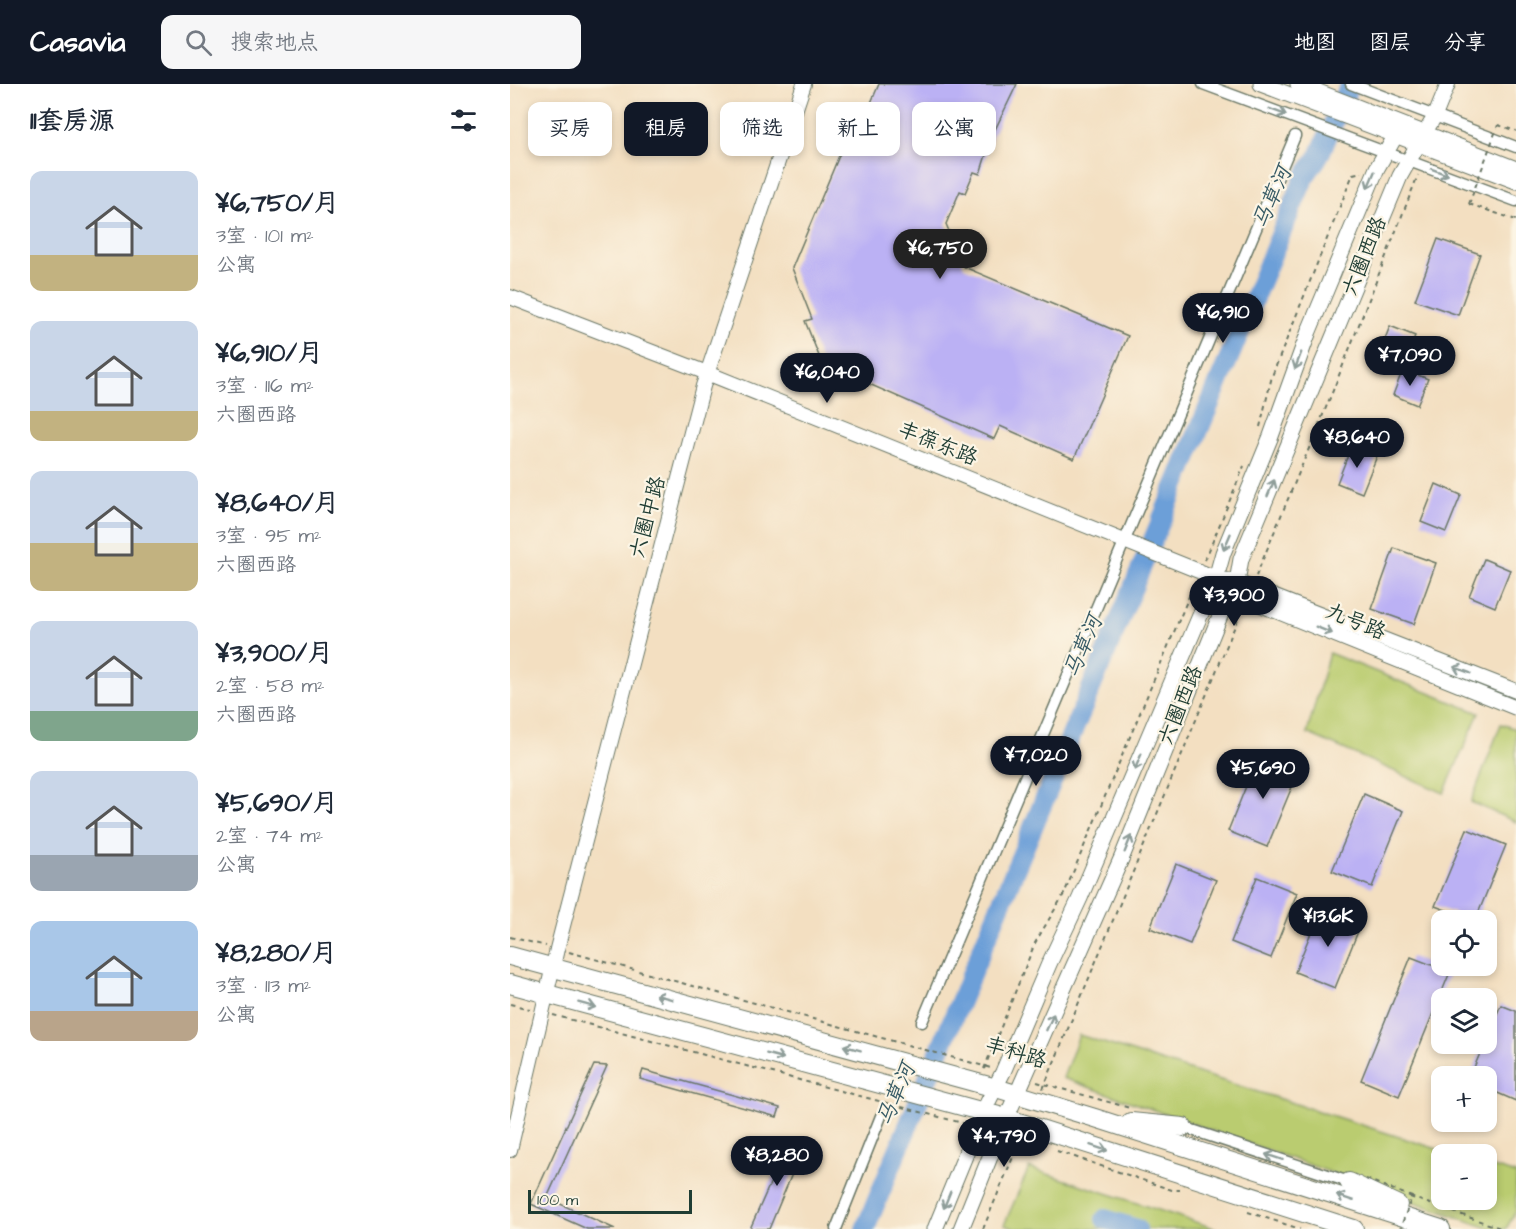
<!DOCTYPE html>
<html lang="zh">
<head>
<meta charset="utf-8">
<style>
	body { margin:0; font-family:"Architects Daughter","LXGW WenKai TC",sans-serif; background:#f6f6f7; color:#1f2937; height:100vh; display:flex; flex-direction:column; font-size:22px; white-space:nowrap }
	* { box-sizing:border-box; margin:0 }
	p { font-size:20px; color:#747a83 }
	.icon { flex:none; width:33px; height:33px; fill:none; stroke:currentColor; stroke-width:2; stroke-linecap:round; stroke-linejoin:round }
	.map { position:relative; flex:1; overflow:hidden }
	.sheet { display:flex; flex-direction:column; background:#fff; width:510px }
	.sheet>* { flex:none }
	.guide { position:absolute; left:18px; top:18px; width:570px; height:54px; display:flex; gap:12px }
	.tools { position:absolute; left:921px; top:826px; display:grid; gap:12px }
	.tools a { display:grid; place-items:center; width:66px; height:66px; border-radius:12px; background:#fff; box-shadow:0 3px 9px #0003; font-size:30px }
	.scale { position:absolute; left:18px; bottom:15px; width:164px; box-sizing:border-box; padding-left:6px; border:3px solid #1f3d34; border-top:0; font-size:16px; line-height:21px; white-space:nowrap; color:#1f3d34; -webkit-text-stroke:4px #fcf5e5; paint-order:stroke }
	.price { position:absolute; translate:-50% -51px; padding:0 14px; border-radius:21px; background:#111827; color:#fff; font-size:20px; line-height:39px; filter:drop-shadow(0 2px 3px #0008) }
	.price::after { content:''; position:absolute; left:50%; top:36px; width:18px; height:14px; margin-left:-9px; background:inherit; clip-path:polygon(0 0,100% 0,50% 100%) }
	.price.active { background:#222; color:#fff }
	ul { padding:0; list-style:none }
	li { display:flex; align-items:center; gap:18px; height:150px; padding:0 30px }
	li span { display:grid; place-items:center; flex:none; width:168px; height:120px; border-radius:12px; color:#555 }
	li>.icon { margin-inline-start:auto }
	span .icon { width:72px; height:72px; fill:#fffc; stroke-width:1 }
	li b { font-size:26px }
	h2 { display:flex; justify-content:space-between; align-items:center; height:72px; padding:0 30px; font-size:26px }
	.pill { padding:0 21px; border-radius:12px; background:#fff; box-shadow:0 3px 9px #0003; font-size:21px; line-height:54px }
	.pill.active { background:#111827; color:#fff }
	header { display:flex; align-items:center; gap:36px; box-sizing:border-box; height:84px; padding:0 30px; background:#111827; color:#fff }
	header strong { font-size:28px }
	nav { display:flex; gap:33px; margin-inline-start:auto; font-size:21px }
	.search { width:420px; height:54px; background:#f6f6f7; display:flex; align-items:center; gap:15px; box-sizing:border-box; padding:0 21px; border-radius:12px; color:#747a83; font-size:22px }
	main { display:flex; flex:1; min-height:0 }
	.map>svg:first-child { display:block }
</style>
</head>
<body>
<header>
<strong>Casavia</strong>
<div class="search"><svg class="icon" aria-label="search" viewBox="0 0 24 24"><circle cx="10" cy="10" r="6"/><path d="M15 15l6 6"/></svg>搜索地点</div>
<nav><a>地图</a><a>图层</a><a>分享</a></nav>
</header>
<main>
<section class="sheet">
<h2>11套房源<svg class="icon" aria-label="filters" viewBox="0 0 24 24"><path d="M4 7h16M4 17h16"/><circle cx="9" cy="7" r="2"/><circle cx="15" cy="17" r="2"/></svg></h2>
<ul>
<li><span style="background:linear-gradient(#c9d6e8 70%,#c2b280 0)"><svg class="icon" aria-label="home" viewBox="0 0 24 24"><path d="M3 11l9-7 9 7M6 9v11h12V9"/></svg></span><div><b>¥6,750/月</b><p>3室 · 101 m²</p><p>公寓</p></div></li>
<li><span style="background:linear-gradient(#c9d6e8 75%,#c2b280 0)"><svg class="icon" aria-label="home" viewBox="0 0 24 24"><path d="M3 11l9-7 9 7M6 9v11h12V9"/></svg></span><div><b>¥6,910/月</b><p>3室 · 116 m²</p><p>六圈西路</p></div></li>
<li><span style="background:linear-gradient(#c9d6e8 60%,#c2b280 0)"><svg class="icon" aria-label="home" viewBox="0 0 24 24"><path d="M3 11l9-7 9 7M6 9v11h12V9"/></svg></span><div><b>¥8,640/月</b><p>3室 · 95 m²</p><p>六圈西路</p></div></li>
<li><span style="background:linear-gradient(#c9d6e8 75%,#7fa58c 0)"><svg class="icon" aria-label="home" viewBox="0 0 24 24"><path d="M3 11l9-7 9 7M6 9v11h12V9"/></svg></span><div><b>¥3,900/月</b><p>2室 · 58 m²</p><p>六圈西路</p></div></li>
<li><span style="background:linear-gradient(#c9d6e8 70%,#9aa5b1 0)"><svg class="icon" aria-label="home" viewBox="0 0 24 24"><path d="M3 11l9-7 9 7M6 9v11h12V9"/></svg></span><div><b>¥5,690/月</b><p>2室 · 74 m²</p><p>公寓</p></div></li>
<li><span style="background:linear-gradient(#a9c7e8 75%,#b9a48a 0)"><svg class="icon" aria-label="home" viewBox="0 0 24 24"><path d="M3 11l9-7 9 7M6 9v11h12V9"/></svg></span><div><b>¥8,280/月</b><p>3室 · 113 m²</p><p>公寓</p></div></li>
</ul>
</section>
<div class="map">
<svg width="1006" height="1145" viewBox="0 0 1006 1145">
	<rect width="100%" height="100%" fill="#fcf5e5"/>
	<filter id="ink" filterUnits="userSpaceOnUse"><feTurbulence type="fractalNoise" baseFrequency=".0167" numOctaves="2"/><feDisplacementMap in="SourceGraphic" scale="12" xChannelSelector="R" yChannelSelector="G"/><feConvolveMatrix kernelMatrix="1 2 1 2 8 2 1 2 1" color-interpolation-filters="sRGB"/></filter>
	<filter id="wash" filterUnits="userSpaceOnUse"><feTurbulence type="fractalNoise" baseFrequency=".008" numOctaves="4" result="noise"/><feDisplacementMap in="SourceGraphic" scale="24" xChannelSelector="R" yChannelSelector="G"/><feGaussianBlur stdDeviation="1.35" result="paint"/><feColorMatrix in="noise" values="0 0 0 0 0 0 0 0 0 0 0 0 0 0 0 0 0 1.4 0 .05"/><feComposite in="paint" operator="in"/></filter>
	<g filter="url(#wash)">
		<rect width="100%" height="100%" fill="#f3dfc1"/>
		<g fill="#bacc6f" stroke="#6c8452" stroke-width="1.5">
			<polygon points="819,569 969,629 934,709 797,649"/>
			<polygon points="991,640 1006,645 1006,738 961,718"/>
			<polygon points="569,951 946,1071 932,1071 932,1116 976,1116 977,1081 1006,1090 1006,1127 996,1145 981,1145 553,994"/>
			<polygon points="519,1084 707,1145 505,1145 494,1141"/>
		</g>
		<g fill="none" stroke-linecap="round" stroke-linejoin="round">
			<g stroke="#6c9fd8" stroke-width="20">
				<polyline points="595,1135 627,1145"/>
				<polyline points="355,1145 795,92 809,72 840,0"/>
			</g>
		</g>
		<g id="blocks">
			<g fill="#bbb1f4">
				<polygon points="369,0 507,0 482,52 470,90 464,88 455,109 450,107 436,140 454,183 618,252 564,375 490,342 484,355 316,281 313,282 295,237 302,235 282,184 344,36 352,40"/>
				<polygon points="928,155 970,170 948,231 905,216"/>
				<polygon points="880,242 905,252 894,278 870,268"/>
				<polygon points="893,285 918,295 907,321 883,311"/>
				<polygon points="842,361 867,372 852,409 827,399"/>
				<polygon points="926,400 951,411 936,448 911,438"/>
				<polygon points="884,464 926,479 904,540 862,525"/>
				<polygon points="974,475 1000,486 985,523 959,512"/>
				<polygon points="749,670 789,686 757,763 718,747"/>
				<polygon points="854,710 893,727 862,803 822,787"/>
				<polygon points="957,745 996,761 965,837 925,822"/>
				<polygon points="666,780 706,796 680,860 640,844"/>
				<polygon points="747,793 787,809 761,874 721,858"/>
				<polygon points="811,824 851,840 825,904 785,888"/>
				<polygon points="901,873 940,888 889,1012 851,996"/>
				<polygon points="991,921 1006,927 1006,1017 976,1004 976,993 960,993 974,960 976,960 976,954"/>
				<polygon points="84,981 97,982 37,1114 105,1145 77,1145 21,1120"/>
				<polygon points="133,986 270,1024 267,1033 130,995"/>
				<polygon points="278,1059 294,1061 259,1145 240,1145"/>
			</g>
		</g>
	</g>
	<g filter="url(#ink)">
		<use href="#blocks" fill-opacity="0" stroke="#697665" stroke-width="1.5"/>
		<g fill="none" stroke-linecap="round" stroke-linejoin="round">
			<g stroke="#697665" stroke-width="13">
				<g id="minor">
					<polyline points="693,0 1006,117"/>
					<polyline points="841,0 1006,63"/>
					<polyline points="412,938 785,52"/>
					<polyline points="673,1043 839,1098"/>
					<polyline points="326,1145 371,1032"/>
				</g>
			</g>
			<g stroke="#697665" stroke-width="16">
				<g id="tertiary">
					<polyline points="914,50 925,32 938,0"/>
					<polyline points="0,213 197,289 706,494 727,498 1006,607"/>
					<polyline points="714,502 721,509 1006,624"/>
					<polyline points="0,1066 47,865 193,302 294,0"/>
				</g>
			</g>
			<g stroke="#697665" stroke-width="17">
				<g id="secondary">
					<polyline points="751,0 1006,97"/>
					<polyline points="788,0 1006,85"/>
					<polyline points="425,1145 473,1028 493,988 539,880 570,814 706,494 713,469 761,352 799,247 867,84 886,51 914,50"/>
					<polyline points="451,1145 490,1048 612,773 712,527 727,498 731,475 890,92 914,50"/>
				</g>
			</g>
			<g stroke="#697665" stroke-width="20">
				<g id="primary">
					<polyline points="0,872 486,1004 585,1034 931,1145"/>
					<polyline points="0,900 496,1034 844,1145"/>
					<polyline points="621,1038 673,1043"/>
					<polyline points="839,1098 888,1121"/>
				</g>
			</g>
			<g stroke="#697665" stroke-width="2" stroke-dasharray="4.5 4.5" stroke-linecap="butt">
				<polyline points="988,41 1006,47"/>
				<polyline points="959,120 1006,136"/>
				<polyline points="750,343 762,292 843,90 852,88"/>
				<polyline points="695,476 734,382"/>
				<polyline points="746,492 822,309 908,91"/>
				<polyline points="0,853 36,862"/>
				<polyline points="59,868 481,984"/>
				<polyline points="0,920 20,925"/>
				<polyline points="43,931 456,1040"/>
				<polyline points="474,985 525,859 554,810 685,498"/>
				<polyline points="527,998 620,1024"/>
				<polyline points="533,1005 732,525"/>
				<polyline points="502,1052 528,1060"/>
				<polyline points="547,1067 662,1106 670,1106"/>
				<polyline points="900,1113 993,1145"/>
				<polyline points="738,1128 790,1145"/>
				<polyline points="473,1145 511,1054"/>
			</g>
			<use href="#minor" stroke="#fff" stroke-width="10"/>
			<use href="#tertiary" stroke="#fff" stroke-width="14"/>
			<use href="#secondary" stroke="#fff" stroke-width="15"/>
			<use href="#primary" stroke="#fff" stroke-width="18"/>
			<g stroke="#697665" stroke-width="2" stroke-dasharray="4.5 4.5" stroke-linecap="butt">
				<polyline points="959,120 988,41"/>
				<polyline points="856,1095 902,1113 890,1145"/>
			</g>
		</g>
		<defs><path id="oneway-shaft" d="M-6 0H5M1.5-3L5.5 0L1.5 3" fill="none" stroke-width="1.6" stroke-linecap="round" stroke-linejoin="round" transform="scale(1.5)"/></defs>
		<g stroke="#8f9e9a">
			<use href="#oneway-shaft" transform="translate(768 28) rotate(21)"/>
			<use href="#oneway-shaft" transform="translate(930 88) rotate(20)"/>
			<use href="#oneway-shaft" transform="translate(861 96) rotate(113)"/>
			<use href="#oneway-shaft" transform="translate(788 277) rotate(111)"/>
			<use href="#oneway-shaft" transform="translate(761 404) rotate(-67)"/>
			<use href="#oneway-shaft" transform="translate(717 458) rotate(113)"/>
			<use href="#oneway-shaft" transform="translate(814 546) rotate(22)"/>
			<use href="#oneway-shaft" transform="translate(952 586) rotate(-159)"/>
			<use href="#oneway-shaft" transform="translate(628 678) rotate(113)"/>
			<use href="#oneway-shaft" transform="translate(618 760) rotate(-68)"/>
			<use href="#oneway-shaft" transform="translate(154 913) rotate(-165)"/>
			<use href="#oneway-shaft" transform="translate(77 921) rotate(15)"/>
			<use href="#oneway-shaft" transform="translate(540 938) rotate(-66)"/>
			<use href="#oneway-shaft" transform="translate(342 964) rotate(-165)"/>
			<use href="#oneway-shaft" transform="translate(265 972) rotate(15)"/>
			<use href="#oneway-shaft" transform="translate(589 1064) rotate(18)"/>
			<use href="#oneway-shaft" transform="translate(764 1073) rotate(-162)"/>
			<use href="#oneway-shaft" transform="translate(835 1114) rotate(-162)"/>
			<use href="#oneway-shaft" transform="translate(437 1116) rotate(112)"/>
		</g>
	</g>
	<g text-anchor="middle" stroke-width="4.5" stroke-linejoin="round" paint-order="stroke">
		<g font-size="21" fill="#1f3d34" stroke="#fcf5e5">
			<text transform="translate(854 172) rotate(-68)" y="7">六圈西路</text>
			<text transform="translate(428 359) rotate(22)" y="7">丰葆东路</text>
			<text transform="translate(137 433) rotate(-75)" y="7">六圈中路</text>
			<text transform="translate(846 537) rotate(22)" y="7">九号路</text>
			<text transform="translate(670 621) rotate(-68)" y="7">六圈西路</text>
			<text transform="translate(506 968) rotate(17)" y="7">丰科路</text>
		</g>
		<g font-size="22" font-style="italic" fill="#365a65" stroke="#fcf5e5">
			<text transform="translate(761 113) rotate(-66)" y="8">马草河</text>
			<text transform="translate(572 562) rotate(-67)" y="8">马草河</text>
			<text transform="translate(385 1010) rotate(-67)" y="8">马草河</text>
		</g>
	</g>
</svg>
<div class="tools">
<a><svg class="icon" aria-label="locate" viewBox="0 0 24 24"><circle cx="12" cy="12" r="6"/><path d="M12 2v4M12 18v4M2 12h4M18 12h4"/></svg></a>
<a><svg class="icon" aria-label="layers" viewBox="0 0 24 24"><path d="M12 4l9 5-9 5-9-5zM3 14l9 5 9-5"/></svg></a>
<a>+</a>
<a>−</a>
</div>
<div class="scale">100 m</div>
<b class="price active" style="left:430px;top:196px">¥6,750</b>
<b class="price" style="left:713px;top:260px">¥6,910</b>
<b class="price" style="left:900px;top:303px">¥7,090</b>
<b class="price" style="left:317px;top:320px">¥6,040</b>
<b class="price" style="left:847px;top:385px">¥8,640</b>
<b class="price" style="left:724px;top:543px">¥3,900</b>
<b class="price" style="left:526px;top:703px">¥7,020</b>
<b class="price" style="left:753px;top:716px">¥5,690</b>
<b class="price" style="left:818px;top:864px">¥13.6K</b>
<b class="price" style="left:494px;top:1084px">¥4,790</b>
<b class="price" style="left:267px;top:1103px">¥8,280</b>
<div class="guide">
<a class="pill">买房</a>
<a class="pill active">租房</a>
<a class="pill">筛选</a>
<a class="pill">新上</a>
<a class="pill">公寓</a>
</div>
</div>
</main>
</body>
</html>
